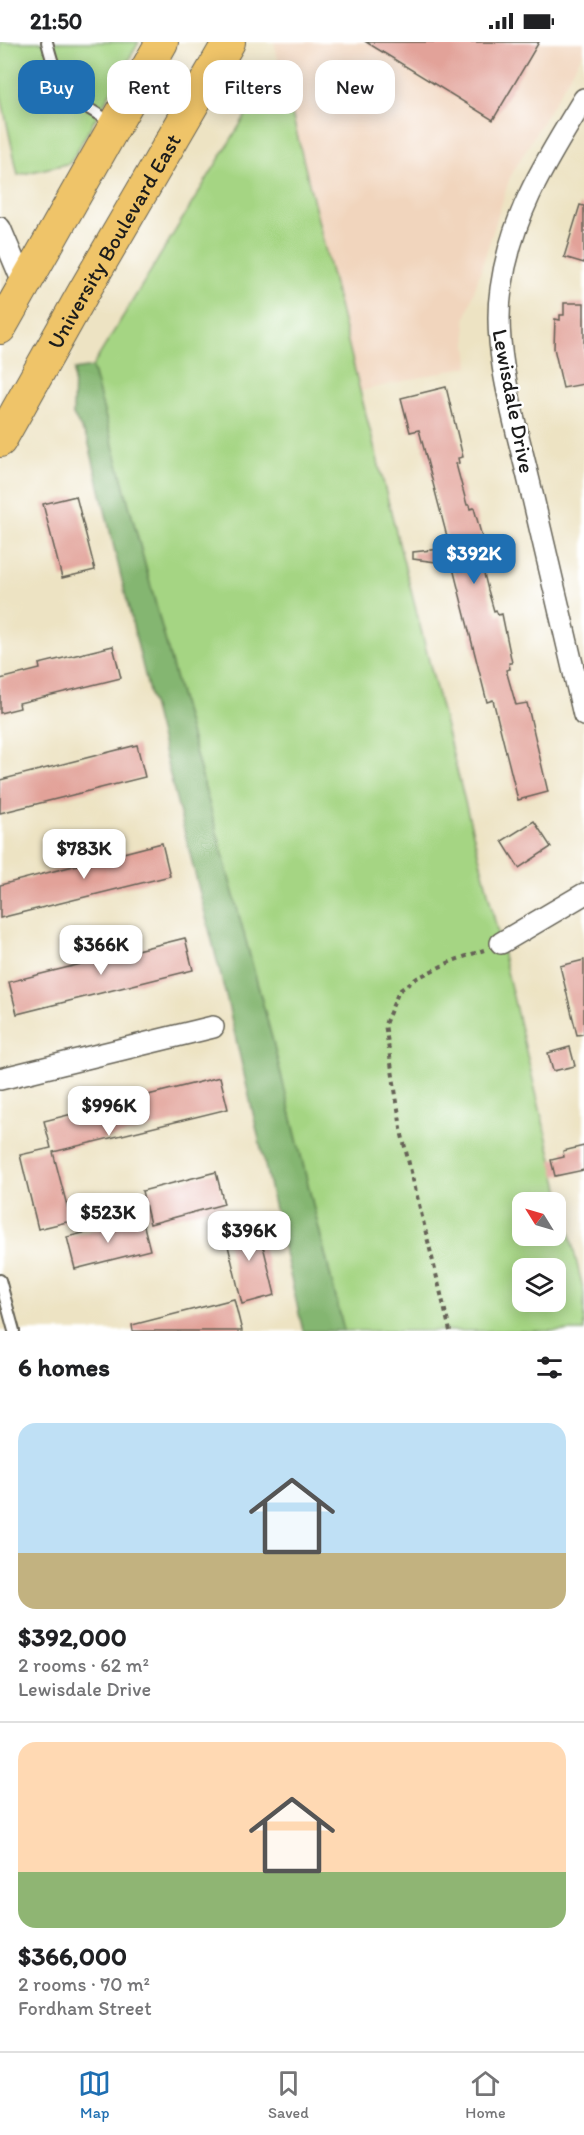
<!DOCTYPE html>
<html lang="en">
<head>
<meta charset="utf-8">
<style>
	body { margin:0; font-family:Itim,sans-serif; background:#f6f6f6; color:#202124; height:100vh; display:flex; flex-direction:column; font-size:22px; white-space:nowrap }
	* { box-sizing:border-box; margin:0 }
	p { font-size:20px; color:#757577 }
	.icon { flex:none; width:33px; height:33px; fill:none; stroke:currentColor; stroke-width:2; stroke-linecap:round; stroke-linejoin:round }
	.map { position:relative; height:1289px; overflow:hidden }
	.sheet { display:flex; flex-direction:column; background:#fff; flex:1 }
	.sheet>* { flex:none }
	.top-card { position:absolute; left:18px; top:18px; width:549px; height:54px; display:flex; gap:12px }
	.needle { width:39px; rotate:307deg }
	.buttons { position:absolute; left:512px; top:1150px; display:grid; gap:12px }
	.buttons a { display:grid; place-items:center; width:54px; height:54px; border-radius:12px; background:#fff; box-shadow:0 3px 15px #0003; font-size:30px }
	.price { position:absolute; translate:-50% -51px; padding:0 14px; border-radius:12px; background:#fff; color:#222; font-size:20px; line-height:39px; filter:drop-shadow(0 2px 3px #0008) }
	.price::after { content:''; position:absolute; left:50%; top:36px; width:18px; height:14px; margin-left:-9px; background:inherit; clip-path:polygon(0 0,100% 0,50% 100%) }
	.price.active { background:#1f6fb2; color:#fff }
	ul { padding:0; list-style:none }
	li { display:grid; align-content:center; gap:12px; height:318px; padding:0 18px }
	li+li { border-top:2px solid #e0e0e0 }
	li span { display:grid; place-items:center; height:186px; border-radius:18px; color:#555 }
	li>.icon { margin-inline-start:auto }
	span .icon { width:108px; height:108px; fill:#fffc; stroke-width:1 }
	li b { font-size:26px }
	h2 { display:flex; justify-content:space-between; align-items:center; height:72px; padding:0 18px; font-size:26px }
	.tag { padding:0 21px; border-radius:18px; background:#fff; box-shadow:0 3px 15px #0003; font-size:21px; line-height:54px }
	.tag.active { background:#1f6fb2; color:#fff }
	.status { display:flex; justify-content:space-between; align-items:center; height:42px; padding:0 30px; background:#fff; direction:ltr }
	.status svg { height:16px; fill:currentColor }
	.tabs { display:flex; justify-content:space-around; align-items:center; height:84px; border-top:2px solid #e0e0e0; background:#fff; font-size:16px; color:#757577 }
	.tabs a { display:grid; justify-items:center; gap:3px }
	.tabs .active { color:#1f6fb2 }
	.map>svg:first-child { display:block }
</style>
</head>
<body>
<div class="status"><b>21:50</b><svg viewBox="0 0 49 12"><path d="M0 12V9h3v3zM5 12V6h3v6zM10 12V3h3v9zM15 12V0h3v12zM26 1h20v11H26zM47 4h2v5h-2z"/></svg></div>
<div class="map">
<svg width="584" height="1289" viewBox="0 0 584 1289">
	<rect width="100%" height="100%" fill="#fff"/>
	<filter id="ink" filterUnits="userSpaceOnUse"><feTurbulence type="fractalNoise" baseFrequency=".0167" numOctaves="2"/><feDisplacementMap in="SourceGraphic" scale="12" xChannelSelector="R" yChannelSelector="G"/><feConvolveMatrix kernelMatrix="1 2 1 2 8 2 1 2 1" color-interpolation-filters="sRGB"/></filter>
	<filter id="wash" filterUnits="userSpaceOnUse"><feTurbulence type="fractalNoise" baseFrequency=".008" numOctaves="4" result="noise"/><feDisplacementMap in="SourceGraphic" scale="24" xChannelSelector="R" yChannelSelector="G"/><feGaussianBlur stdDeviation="1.35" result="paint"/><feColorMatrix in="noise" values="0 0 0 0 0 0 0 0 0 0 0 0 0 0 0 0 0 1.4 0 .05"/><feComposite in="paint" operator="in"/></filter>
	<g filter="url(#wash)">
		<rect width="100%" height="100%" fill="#ede3c3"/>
		<polygon fill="#f1d5bd" points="274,0 584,0 584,9 510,135 465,278 469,324 360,349"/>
		<g fill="#a5d583" stroke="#607850" stroke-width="1.5" fill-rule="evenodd">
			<polygon points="0,0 139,0 70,121 18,133 0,49"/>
			<path d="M279,19L360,349L486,842L584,1251V1289H344L273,1000L92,325ZM522,1161H555V1194H522ZM522,1227H555V1260H522Z"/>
		</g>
		<polygon fill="#84b671" stroke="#506946" stroke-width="1.5" points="92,325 273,1000 344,1289 303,1289 227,958 148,646 88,398 73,373 74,328"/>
		<g id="blocks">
			<g fill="#e2a299">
				<polygon points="366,0 539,0 493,78"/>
				<polygon points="580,163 584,164 584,221 564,215"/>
				<polygon points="564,261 584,261 584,342 563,346 554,306 555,277 560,278 560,273 564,273"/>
				<polygon points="446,345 463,415 458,416 459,421 456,422 467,463 469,463 470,467 474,466 489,521 485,522 486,527 483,528 488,548 494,569 496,568 498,573 502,572 512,621 509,621 510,627 506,628 516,663 527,661 548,750 518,758 493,658 487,660 452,522 413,517 413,510 450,506 419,388 410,390 401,356"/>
				<polygon points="76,454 95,528 62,536 43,462"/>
				<polygon points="113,604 121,636 19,661 20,666 0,671 0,637 40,627 39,622"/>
				<polygon points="137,703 145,735 0,771 0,738"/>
				<polygon points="534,779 551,805 519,826 502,799"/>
				<polygon points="162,801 170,834 0,876 0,843"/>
				<polygon points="185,896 193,928 17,972 9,940"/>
				<polygon points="584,918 584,992 577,993 560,924"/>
				<polygon points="570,1005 575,1024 553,1029 548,1011"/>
				<polygon points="220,1035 228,1067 53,1110 71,1179 38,1187 20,1113 51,1106 44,1079"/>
				<polygon points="584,1104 584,1128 555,1134 551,1118 564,1115 563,1109"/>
				<polygon points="216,1130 224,1162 150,1182 142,1149"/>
				<polygon points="142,1176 150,1208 75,1227 67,1195"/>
				<polygon points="257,1179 275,1253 242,1262 224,1187"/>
				<polygon points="234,1257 242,1289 133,1289 132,1283"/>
			</g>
		</g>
	</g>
	<g filter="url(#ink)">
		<use href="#blocks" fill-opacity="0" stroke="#656256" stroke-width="1.5"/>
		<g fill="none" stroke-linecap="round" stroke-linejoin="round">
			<g stroke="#656256" stroke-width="14">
				<g id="lane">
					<path d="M47,0C60,51 68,55 113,81"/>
					<polyline points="0,1238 14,1289"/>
				</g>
			</g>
			<g stroke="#656256" stroke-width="24">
				<g id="street">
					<path d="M584,57C546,119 511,173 501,247C492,307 515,379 529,439C547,517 566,595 584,673"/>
					<polyline points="0,186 24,243"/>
					<polyline points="501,901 584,852"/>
					<polyline points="0,1037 213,985"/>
				</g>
			</g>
			<g stroke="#656256" stroke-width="34">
				<g id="primary">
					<polyline points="0,286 162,0"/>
					<path id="s1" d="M0,399L83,251L229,0"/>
				</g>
			</g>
			<polyline stroke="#656256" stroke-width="4" stroke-dasharray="4.5 4.5" stroke-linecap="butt" points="450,1289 402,1093 385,982 399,949 417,936 452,919 484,908"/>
			<use href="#lane" stroke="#fff" stroke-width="10"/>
			<use href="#street" stroke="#fff" stroke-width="21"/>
			<use href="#primary" stroke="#efc469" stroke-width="32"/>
		</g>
	</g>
	<g text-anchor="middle" stroke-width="5" stroke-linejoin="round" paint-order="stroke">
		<g font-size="22" fill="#1c1c1c" stroke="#fff">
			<text dy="8" stroke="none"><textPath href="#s1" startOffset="230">University Boulevard East</textPath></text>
			<text transform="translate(514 359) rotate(79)" y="8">Lewisdale Drive</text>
		</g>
	</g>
</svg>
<div class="buttons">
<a><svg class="needle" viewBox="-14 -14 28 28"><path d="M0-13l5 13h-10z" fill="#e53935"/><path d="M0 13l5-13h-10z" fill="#757577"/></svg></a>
<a><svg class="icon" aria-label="layers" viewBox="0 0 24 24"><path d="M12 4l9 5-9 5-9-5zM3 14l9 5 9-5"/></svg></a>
</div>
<b class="price active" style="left:474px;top:543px">$392K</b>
<b class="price" style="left:84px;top:838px">$783K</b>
<b class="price" style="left:101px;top:934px">$366K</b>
<b class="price" style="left:109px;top:1095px">$996K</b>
<b class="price" style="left:108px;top:1202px">$523K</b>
<b class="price" style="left:249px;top:1220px">$396K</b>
<div class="top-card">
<a class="tag active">Buy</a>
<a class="tag">Rent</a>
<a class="tag">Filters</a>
<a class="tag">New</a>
</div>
</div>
<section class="sheet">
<h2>6 homes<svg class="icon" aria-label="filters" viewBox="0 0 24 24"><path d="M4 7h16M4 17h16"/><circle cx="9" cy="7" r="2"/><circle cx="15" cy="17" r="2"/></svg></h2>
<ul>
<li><span style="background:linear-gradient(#bfe0f5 70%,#c2b280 0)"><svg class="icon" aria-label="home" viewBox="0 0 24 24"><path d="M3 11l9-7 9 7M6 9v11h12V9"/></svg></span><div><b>$392,000</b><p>2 rooms · 62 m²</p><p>Lewisdale Drive</p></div></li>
<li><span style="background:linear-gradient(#ffd9b3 70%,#8fb573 0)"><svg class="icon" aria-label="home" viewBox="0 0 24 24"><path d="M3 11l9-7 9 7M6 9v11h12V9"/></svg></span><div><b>$366,000</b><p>2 rooms · 70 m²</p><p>Fordham Street</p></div></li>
</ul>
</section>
<nav class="tabs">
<a class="active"><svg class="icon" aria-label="map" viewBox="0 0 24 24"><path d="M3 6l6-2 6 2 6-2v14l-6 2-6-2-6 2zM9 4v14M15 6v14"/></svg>Map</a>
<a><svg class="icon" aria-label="saved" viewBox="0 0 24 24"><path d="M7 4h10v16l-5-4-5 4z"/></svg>Saved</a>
<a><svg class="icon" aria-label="home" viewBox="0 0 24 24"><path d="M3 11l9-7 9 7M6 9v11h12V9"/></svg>Home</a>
</nav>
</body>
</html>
